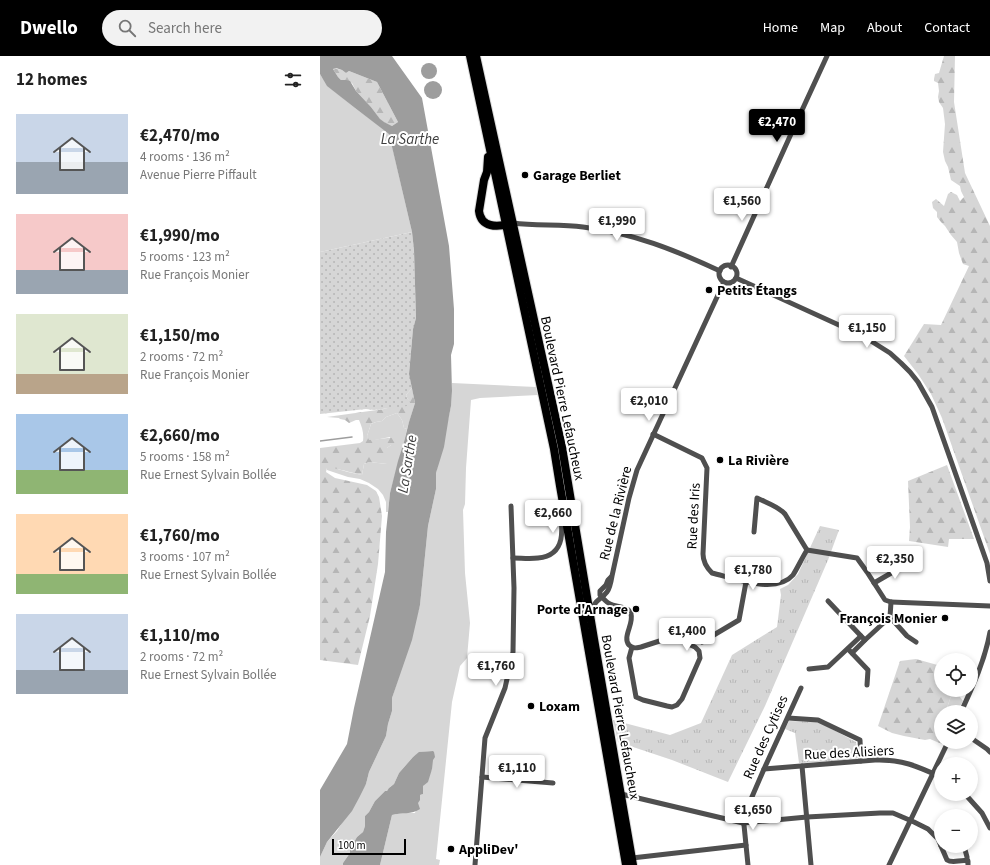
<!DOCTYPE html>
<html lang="en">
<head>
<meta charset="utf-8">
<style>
	body { margin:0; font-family:"Source Sans 3",sans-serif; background:#f2f2f2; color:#222; height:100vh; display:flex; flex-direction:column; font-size:15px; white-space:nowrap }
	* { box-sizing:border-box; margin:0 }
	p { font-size:13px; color:#767676 }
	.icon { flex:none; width:22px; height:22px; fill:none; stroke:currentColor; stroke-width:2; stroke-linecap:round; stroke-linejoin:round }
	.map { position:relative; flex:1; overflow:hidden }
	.sheet { display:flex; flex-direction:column; background:#fff; width:320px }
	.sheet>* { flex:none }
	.tools { position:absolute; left:614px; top:597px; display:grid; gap:8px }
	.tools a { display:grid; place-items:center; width:44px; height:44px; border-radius:50%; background:#fff; box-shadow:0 2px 6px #0003; font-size:20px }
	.scale { position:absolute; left:12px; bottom:10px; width:74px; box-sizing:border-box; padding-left:4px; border:2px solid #000; border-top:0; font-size:11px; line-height:14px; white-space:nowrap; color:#000; -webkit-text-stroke:3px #fff; paint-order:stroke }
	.price { position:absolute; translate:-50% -34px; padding:0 9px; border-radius:4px; background:#fff; color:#222; font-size:13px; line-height:26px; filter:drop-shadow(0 1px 2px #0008) }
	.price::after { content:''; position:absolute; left:50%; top:24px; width:12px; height:9px; margin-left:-6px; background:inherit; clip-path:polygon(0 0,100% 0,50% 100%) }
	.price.on { background:#000; color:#fff }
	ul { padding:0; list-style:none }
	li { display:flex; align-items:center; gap:12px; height:100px; padding:0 16px }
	li span { display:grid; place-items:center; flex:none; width:112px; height:80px; border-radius:0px; color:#555 }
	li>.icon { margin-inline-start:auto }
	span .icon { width:48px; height:48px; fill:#fffc; stroke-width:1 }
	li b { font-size:17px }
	h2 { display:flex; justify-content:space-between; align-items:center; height:48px; padding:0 16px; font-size:17px }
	header { display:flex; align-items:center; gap:24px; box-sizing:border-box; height:56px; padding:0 20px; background:#000; color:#fff }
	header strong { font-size:19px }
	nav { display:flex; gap:22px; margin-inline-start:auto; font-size:14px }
	.search { width:280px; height:36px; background:#f2f2f2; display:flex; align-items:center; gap:10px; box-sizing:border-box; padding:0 14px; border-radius:22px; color:#767676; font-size:15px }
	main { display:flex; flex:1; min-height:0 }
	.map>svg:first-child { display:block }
</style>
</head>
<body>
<header>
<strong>Dwello</strong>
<div class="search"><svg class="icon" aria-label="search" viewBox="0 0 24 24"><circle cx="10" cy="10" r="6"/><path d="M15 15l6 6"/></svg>Search here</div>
<nav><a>Home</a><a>Map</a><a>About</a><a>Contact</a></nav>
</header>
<main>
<section class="sheet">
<h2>12 homes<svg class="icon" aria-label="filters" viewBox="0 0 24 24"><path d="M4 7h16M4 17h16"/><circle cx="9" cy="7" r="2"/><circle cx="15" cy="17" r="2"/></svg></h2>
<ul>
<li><span style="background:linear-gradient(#c9d6e8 60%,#9aa5b1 0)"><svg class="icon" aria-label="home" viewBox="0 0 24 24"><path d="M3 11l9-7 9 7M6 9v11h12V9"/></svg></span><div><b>€2,470/mo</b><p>4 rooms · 136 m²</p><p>Avenue Pierre Piffault</p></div></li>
<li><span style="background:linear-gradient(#f6c9c9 70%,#9aa5b1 0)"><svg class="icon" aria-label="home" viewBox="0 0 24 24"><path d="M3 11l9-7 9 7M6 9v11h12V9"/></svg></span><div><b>€1,990/mo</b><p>5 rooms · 123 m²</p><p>Rue François Monier</p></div></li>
<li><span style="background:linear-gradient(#dfe7d0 75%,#b9a48a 0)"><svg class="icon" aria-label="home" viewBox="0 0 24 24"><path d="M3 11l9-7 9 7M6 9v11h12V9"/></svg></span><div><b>€1,150/mo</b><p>2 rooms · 72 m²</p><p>Rue François Monier</p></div></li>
<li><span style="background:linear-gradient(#a9c7e8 70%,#8fb573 0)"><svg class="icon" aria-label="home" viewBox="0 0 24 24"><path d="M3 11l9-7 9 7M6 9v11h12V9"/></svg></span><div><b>€2,660/mo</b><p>5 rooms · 158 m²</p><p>Rue Ernest Sylvain Bollée</p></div></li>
<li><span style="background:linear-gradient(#ffd9b3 75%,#8fb573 0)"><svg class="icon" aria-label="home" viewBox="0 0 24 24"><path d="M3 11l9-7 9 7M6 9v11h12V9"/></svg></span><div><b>€1,760/mo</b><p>3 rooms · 107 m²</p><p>Rue Ernest Sylvain Bollée</p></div></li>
<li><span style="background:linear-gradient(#c9d6e8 70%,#9aa5b1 0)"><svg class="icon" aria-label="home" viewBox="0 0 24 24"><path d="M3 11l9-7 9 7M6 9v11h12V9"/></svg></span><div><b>€1,110/mo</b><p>2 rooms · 72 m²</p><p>Rue Ernest Sylvain Bollée</p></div></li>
</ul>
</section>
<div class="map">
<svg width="670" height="809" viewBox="0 0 670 809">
	<defs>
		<pattern id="forest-firs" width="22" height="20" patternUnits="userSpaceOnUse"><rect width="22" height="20" fill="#d6d6d6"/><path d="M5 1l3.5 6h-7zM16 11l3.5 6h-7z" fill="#b6b6b6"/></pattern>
		<pattern id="park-tufts" width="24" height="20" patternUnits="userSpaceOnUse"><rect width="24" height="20" fill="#d6d6d6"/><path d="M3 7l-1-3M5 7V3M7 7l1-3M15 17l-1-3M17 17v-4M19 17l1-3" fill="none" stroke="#b6b6b6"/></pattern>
		<pattern id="garden-dots" width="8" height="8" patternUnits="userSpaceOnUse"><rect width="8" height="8" fill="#d6d6d6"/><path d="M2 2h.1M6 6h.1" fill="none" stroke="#b6b6b6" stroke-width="1.8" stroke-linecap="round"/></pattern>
	</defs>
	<rect width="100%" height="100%" fill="#fff"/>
	<g fill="#d6d6d6">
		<polygon points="0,18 8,30 35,52 69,77 92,176 0,196"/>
		<polygon points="132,327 216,331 218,339 160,342 151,344 146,412 145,448 143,454 145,517 150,567 147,602 140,610 132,646 116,803 120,804 119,809 60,809 72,759 82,757 95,757 100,739 103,738 103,730 112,713 112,695 100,696 93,701 79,717 74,728 70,731 67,735 65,735 55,745 49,756 45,760 45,770 43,776 37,781 30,793 30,797 23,807 23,809 0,809 0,801 7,786 17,775 46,728 49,716 66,680 68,668 72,655 72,642 78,623 100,549 108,470 116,433 116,417 131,350"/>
		<polygon points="77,357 82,364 84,372 87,373 84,386 70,437 68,456 66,456 66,446 63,439 58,433 49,427 40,423 28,421 7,414 7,412 14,412 28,416 42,419 44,408 49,406 67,408 67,392 71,389 70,381 55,384 48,384 47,380 51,368 56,366 62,365 66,361"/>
		<polygon points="633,634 643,634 640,641 643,645 641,649 634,656 628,656 627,652"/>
	</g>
	<g fill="url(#forest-firs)">
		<polygon points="624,0 635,0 634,46 645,117 670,170 670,498 622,362 611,338 598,318 584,300 604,268 621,269 649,210 643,208 639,197 637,186 631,179 625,170 621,166 617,161 617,156 613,152 612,146 616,143 624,150 628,138 631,136 637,139 640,145 644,141 641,135 640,130 631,124 628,111 625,105 623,96 625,68 623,52 619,46 618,41 619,35 618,27 614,25 614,23 615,18 619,17"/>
		<polygon points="14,12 22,14 26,17 29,15 57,26 78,66 72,70 61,65 51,51 36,35 32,27 23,24 21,24 18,21 13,13"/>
		<path d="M92,332L95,347L87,373L84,372L82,364L77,357L66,361L62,365L56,366L51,368L47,380L49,384C59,384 68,381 78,382V391L71,389L67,392V408L49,406L44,408L42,419C31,417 19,412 7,412L6,416L15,422L47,429L56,435L59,441L62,460L58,508L50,560L38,609L0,604V392L40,387L43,385C44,377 42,371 39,364H36L29,367L25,364L20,363L19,362L7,361L64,353L90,346L87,342L86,339Z"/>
		<polygon points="627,409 654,483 629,483 628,491 589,485 590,471 588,425"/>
		<polygon points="596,603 621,610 621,634 633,634 627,652 628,656 621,656 621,686 623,686 622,688 610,683 605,684 584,680 572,677 558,670 580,605"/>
	</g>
	<g fill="url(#park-tufts)">
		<polygon points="500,470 519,474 508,504 445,650 408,726 352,704 298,686 293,664 350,679 381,667 412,599 457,571 461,539 460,533 468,529 478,518"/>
		<polygon points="469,665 499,666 536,686 538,699 538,702 534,704 479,707 475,677 465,673"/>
	</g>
	<polygon fill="url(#garden-dots)" points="92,176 94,194 96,262 93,273 89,317 92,332 86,339 87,342 90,345 87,350 54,354 46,353 0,358 0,196"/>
	<g fill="#9d9d9d" fill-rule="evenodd">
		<path d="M0,0H72L102,42L129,190L134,253V288L131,299L132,335L131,350L129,360L124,391L116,417V433L108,470L100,549L92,584L72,642V655L68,668L66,680L49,716L46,728L39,742L32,755L7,786L0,801V734L27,688L34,652L65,516L66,476L70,437L78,405L84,386L89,366L95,347L89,318L93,273L96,262L94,194L92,176L69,78L35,52L7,30L0,18ZM16,12L22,14L26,17L29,15L57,26L78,66L72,70L64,66L60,63L51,51L36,35L30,25L26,24H21L18,21L13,13Z"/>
		<circle cx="109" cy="15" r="8"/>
		<circle cx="113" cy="34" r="9"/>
		<path d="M113,695L114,696L115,701L113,704L112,713L108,726L103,730V738L100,739V744L98,747L100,753C92,759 81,756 72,759L60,809H23V807L30,797V793L37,781L43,776L45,770V760L49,756L55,745L65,735H67L69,732L74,728L79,717L93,701L99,696Z"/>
	</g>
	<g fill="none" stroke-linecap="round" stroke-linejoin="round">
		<polyline stroke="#9d9d9d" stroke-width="1.5" points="0,385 32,381"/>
		<g stroke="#dbdbdb" stroke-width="10">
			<g id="primary">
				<polyline points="150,0 234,393 240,430 306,809"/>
				<polyline points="156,0 242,391 274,583 313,809"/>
				<path d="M168,101L167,116L164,124L159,155C161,172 177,171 190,168"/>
			</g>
		</g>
		<g stroke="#4f4f4f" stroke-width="5">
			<path d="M193,167C216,170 240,168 263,171C313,177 355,194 400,215"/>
			<circle cx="408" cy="218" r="9"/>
			<polyline points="411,211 471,78 507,0"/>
			<polyline points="416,222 543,280 570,297 581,307 590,316 598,326 612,351 667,507 670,525"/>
			<path d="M333,378L382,402L387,412L383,498C383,506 386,511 392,517C413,522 456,539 473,519C478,511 482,502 487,494L465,458C458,450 447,447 437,442L434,476"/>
			<polyline points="487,494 537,502 547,516 565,544 571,546 670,550"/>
			<path d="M193,502C201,502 210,503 218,502C249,499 242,468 239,447"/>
			<path d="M291,521L288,524L286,529L280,535V539C283,542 286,546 290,548C296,551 309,550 311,558C314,568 302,581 309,589C313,593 316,592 321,591L352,581L375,591L379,595L380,602L362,643L357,649L352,651L347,650L323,644L316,641L309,602L312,591"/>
			<polyline points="554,527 585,509 595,513"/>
			<polyline points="508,545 541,580"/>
			<path d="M273,558C272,544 280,545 287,536C290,532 291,526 292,520L309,442L317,414L404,226"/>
			<polyline points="570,561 587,580 596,586"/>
			<polyline points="382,586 419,564 426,526"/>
			<polyline points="528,593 548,614 547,629"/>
			<polyline points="532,597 545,584"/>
			<polyline points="489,613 508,611 541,580 545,584 570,561 571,546"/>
			<path d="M641,656C653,630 665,604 670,576"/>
			<polyline points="468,662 498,664 540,684 541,705"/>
			<polyline points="651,682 667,693 670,696"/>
			<polyline points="482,710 491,809"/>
			<path d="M444,713L555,704C581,703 597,710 621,721"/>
			<polyline points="162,721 233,727"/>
			<polyline points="301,738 423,767 487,761 560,757 573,757 594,766 608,773 618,783 621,790"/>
			<polyline points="645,738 662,757 670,772"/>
			<path d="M621,790L627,804C633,808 641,803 648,805V809"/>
			<polyline points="644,790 647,801 647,805"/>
			<polyline points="312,802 426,789"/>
			<polyline points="155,809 165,682 185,632 193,596 194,532 191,450"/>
			<polyline points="428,809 424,769 422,764 444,713 481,632"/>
			<polyline points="569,809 628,686"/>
		</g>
		<use href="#primary" stroke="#000" stroke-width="8"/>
	</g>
	<g fill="#000" stroke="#fff" stroke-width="1.5">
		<circle cx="205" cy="119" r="4"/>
		<circle cx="389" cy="234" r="4"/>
		<circle cx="400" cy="404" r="4"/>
		<circle cx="316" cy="553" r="4"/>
		<circle cx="625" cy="562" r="4"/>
		<circle cx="211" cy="650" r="4"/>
		<circle cx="131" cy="793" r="4"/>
	</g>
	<g text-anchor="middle" stroke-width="4" stroke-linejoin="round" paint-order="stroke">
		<g font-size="14" font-weight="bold" fill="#000" stroke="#fff" text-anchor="start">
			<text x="213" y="124">Garage Berliet</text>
			<text x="397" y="239">Petits Étangs</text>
			<text x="408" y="409">La Rivière</text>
			<text x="308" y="558" text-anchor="end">Porte d'Arnage</text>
			<text x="617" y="567" text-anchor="end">François Monier</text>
			<text x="219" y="655">Loxam</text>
			<text x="139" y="798">AppliDev'</text>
		</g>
		<g font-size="14" fill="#000" stroke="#fff">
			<text transform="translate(243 342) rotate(78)" y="5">Boulevard Pierre Lefaucheux</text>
			<text transform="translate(295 457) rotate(-76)" y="5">Rue de la Rivière</text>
			<text transform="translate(373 460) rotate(-87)" y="5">Rue des Iris</text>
			<text transform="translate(301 661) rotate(80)" y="5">Boulevard Pierre Lefaucheux</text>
			<text transform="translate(445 681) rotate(-66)" y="5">Rue des Cytises</text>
			<text transform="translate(529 696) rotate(-3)" y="5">Rue des Alisiers</text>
		</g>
		<g font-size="15" font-style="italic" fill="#3e3e3e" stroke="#fff">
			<text x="90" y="88">La Sarthe</text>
			<text transform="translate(87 408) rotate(-81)" y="5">La Sarthe</text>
		</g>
	</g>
</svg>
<div class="tools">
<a><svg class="icon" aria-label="locate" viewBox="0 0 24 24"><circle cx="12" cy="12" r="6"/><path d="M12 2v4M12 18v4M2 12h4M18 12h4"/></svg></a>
<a><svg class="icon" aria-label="layers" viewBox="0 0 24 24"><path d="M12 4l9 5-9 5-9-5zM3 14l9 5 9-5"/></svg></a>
<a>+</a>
<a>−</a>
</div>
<div class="scale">100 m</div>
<b class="price on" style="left:457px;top:87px">€2,470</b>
<b class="price" style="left:422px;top:166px">€1,560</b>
<b class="price" style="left:297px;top:186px">€1,990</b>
<b class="price" style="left:547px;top:293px">€1,150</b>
<b class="price" style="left:329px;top:366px">€2,010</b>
<b class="price" style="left:233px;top:478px">€2,660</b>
<b class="price" style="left:575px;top:524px">€2,350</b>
<b class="price" style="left:433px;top:535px">€1,780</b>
<b class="price" style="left:367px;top:596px">€1,400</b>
<b class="price" style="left:176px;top:631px">€1,760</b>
<b class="price" style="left:197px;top:733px">€1,110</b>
<b class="price" style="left:433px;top:775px">€1,650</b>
</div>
</main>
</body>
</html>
